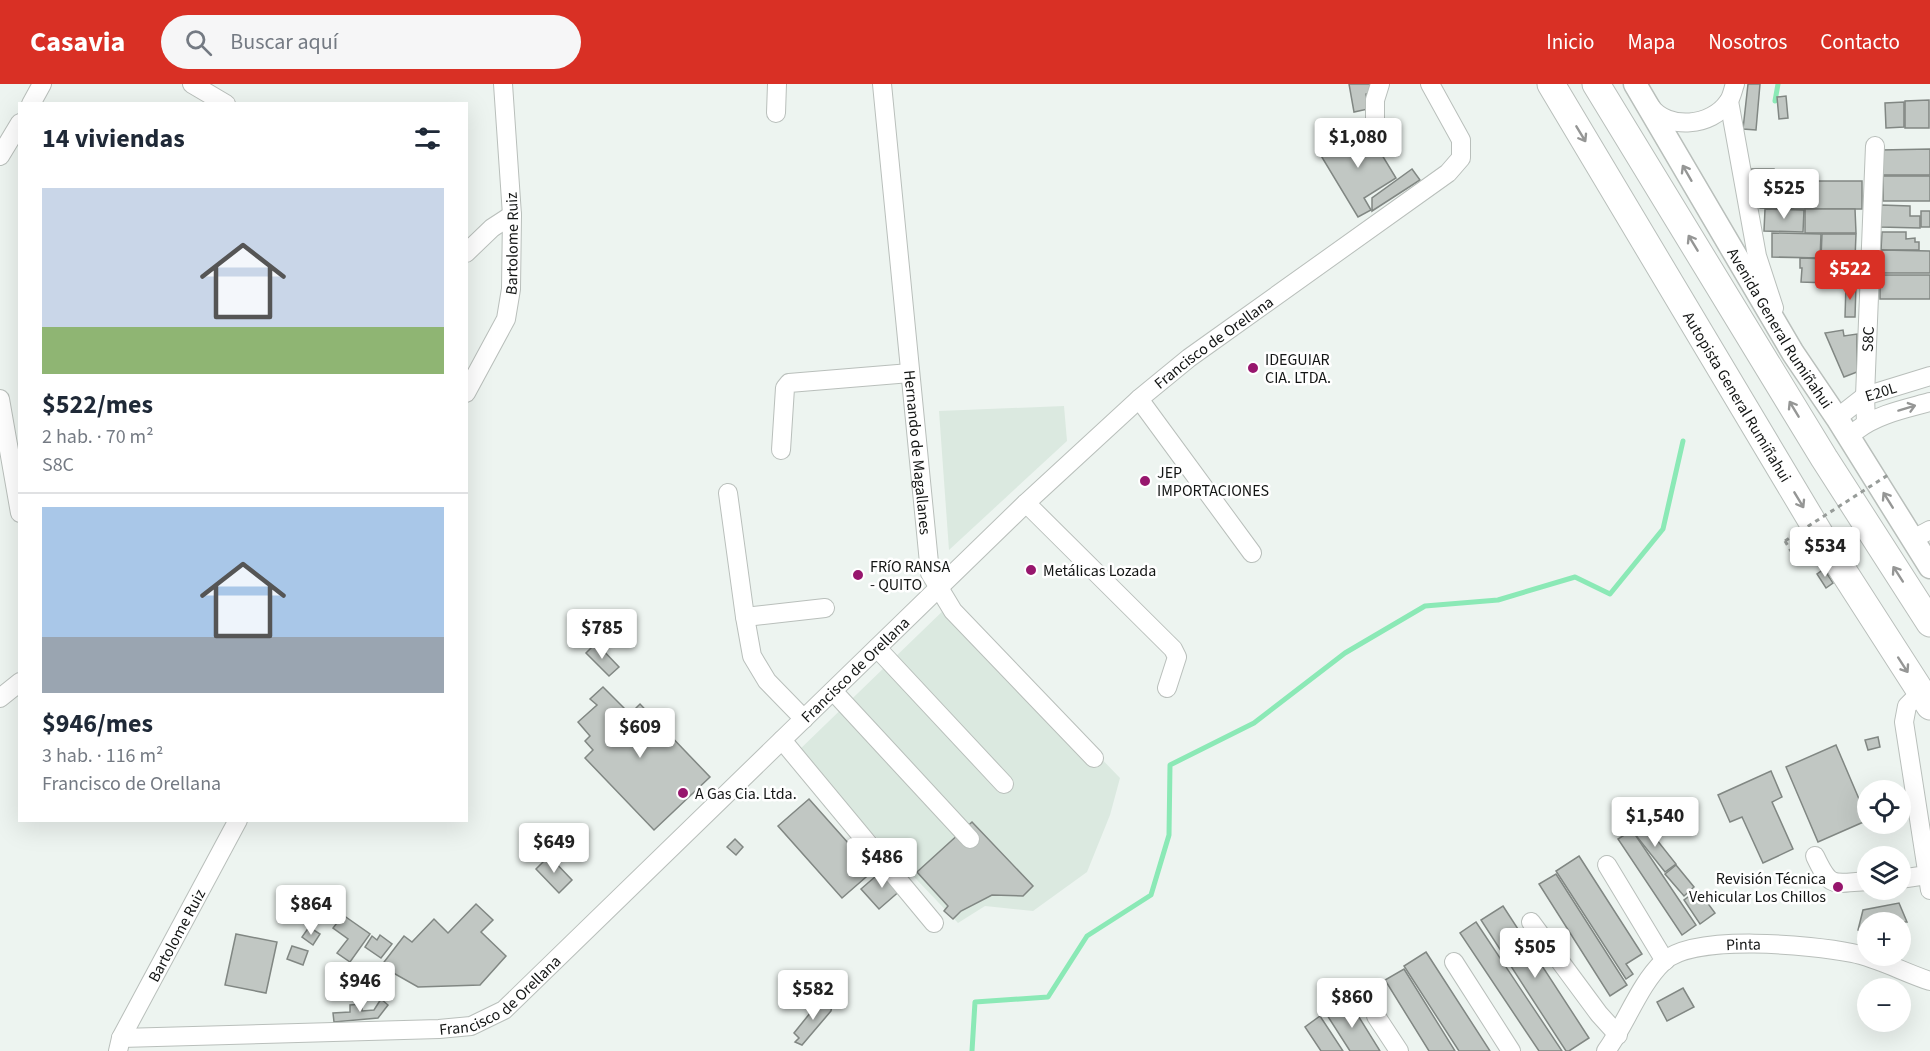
<!DOCTYPE html>
<html lang="es">
<head>
<meta charset="utf-8">
<style>
	body { margin:0; font-family:"Source Sans 3",sans-serif; background:#f6f6f7; color:#1f2937; height:100vh; display:flex; flex-direction:column; font-size:22px; white-space:nowrap }
	* { box-sizing:border-box; margin:0 }
	p { font-size:20px; color:#747a83 }
	.icon { flex:none; width:33px; height:33px; fill:none; stroke:currentColor; stroke-width:2; stroke-linecap:round; stroke-linejoin:round }
	.map { position:relative; flex:1; overflow:hidden }
	.side { position:absolute; left:18px; top:18px; width:450px; height:720px; display:flex; flex-direction:column; background:#fff; border-radius:0px; box-shadow:0 6px 24px #0002 }
	.side>* { flex:none }
	.controls { position:absolute; left:1857px; top:696px; display:grid; gap:12px }
	.controls a { display:grid; place-items:center; width:54px; height:54px; border-radius:50%; background:#fff; box-shadow:0 6px 24px #0002; font-size:30px }
	.price { position:absolute; translate:-50% -51px; padding:0 14px; border-radius:6px; background:#fff; color:#222; font-size:20px; line-height:39px; filter:drop-shadow(0 2px 3px #0008) }
	.price::after { content:''; position:absolute; left:50%; top:36px; width:18px; height:14px; margin-left:-9px; background:inherit; clip-path:polygon(0 0,100% 0,50% 100%) }
	.price.active { background:#d93025; color:#fff }
	ul { padding:0; list-style:none }
	li { display:grid; align-content:center; gap:12px; height:318px; padding:0 24px }
	li+li { border-top:2px solid #e0e1e3 }
	li span { display:grid; place-items:center; height:186px; border-radius:0px; color:#555 }
	li>.icon { margin-inline-start:auto }
	span .icon { width:108px; height:108px; fill:#fffc; stroke-width:1 }
	li b { font-size:26px }
	h2 { display:flex; justify-content:space-between; align-items:center; height:72px; padding:0 24px; font-size:26px }
	header { display:flex; align-items:center; gap:36px; box-sizing:border-box; height:84px; padding:0 30px; background:#d93025; color:#fff }
	header strong { font-size:28px }
	nav { display:flex; gap:33px; margin-inline-start:auto; font-size:21px }
	.search { width:420px; height:54px; background:#f6f6f7; display:flex; align-items:center; gap:15px; box-sizing:border-box; padding:0 21px; border-radius:33px; color:#747a83; font-size:22px }
	.map>svg:first-child { display:block }
</style>
</head>
<body>
<header>
<strong>Casavia</strong>
<div class="search"><svg class="icon" aria-label="search" viewBox="0 0 24 24"><circle cx="10" cy="10" r="6"/><path d="M15 15l6 6"/></svg>Buscar aquí</div>
<nav><a>Inicio</a><a>Mapa</a><a>Nosotros</a><a>Contacto</a></nav>
</header>
<div class="map">
<svg width="1930" height="967" viewBox="0 0 1930 967">
	<rect width="100%" height="100%" fill="#edf4f0"/>
	<g fill="#dbe9e0">
		<polygon points="1064,322 1067,357 949,466 939,327"/>
		<polygon points="951,519 1120,694 1110,731 1087,788 1033,827 985,822 958,839 796,669"/>
	</g>
	<g fill="none" stroke-linecap="round" stroke-linejoin="round">
		<g stroke="#8be9b6" stroke-width="5">
			<polyline points="1775,17 1778,0"/>
			<polyline points="972,967 975,918 1048,913 1087,852 1151,811 1169,751 1170,681 1254,639 1345,569 1425,522 1498,516 1575,493 1610,510 1663,445 1683,357"/>
		</g>
	</g>
	<g fill="#c1c7c3" stroke="#818783" stroke-width="1.5">
		<polygon points="1349,0 1370,0 1371,9 1366,10 1368,25 1354,28"/>
		<polygon points="1748,0 1760,0 1756,46 1743,45"/>
		<polygon points="1786,12 1788,34 1779,35 1777,13"/>
		<polygon points="1929,16 1929,44 1905,44 1905,17"/>
		<polygon points="1904,18 1904,43 1886,44 1885,19"/>
		<polygon points="1365,43 1396,94 1364,114 1371,126 1358,133 1320,70"/>
		<polygon points="1930,65 1930,91 1881,91 1881,66"/>
		<polygon points="1412,85 1420,96 1372,127 1372,114"/>
		<polygon points="1751,85 1774,85 1774,92 1793,92 1792,125 1760,124"/>
		<rect x="1883" y="92" width="47" height="25"/>
		<rect x="1793" y="97" width="69" height="28"/>
		<polygon points="1881,121 1910,122 1910,132 1920,132 1920,144 1880,143"/>
		<polygon points="1765,125 1804,126 1803,148 1764,147"/>
		<polygon points="1805,125 1855,125 1856,149 1805,149"/>
		<rect x="1921" y="127" width="9" height="16"/>
		<polygon points="1882,148 1906,148 1906,155 1915,154 1915,158 1919,158 1919,166 1881,166"/>
		<polygon points="1772,149 1821,150 1820,174 1772,173"/>
		<polygon points="1822,150 1856,150 1855,175 1821,174"/>
		<polygon points="1882,166 1930,167 1930,189 1882,189"/>
		<polygon points="1800,174 1857,176 1856,200 1801,198 1802,184 1800,184"/>
		<rect x="1880" y="191" width="50" height="24"/>
		<polygon points="1846,200 1856,201 1855,233 1845,233"/>
		<polygon points="1843,246 1844,252 1857,250 1857,288 1844,293 1825,249"/>
		<polygon points="1824,485 1833,499 1826,504 1817,490"/>
		<polygon points="596,559 619,583 609,592 586,569"/>
		<polygon points="603,603 630,630 640,620 710,693 654,746 585,674 593,666 585,657 590,652 578,638 597,621 590,615"/>
		<polygon points="1878,653 1880,663 1868,666 1865,656"/>
		<polygon points="1836,661 1868,736 1818,758 1786,683"/>
		<polygon points="1771,687 1782,713 1772,718 1793,765 1763,779 1742,733 1730,738 1718,711"/>
		<polygon points="809,715 873,787 842,814 778,742"/>
		<polygon points="972,738 1033,802 1023,812 992,811 961,827 953,835 944,827 948,822 917,788"/>
		<polygon points="1645,741 1676,780 1665,788 1634,749"/>
		<polygon points="1632,746 1696,841 1682,851 1618,755"/>
		<polygon points="735,755 743,763 736,771 727,763"/>
		<polygon points="549,772 572,796 559,809 536,785"/>
		<polygon points="1579,772 1642,870 1626,880 1633,890 1626,895 1556,787"/>
		<polygon points="1676,781 1694,803 1684,812 1665,790"/>
		<polygon points="884,785 902,805 879,825 861,805"/>
		<polygon points="1556,790 1627,901 1610,912 1539,800"/>
		<polygon points="1698,806 1715,829 1700,840 1684,816"/>
		<polygon points="1899,819 1907,838 1868,838 1868,850 1858,846 1863,826"/>
		<polygon points="476,820 493,836 481,848 506,872 480,901 418,903 381,882 404,852 412,858 434,835 448,849"/>
		<polygon points="1503,822 1589,954 1569,967 1566,967 1481,836"/>
		<polygon points="343,831 370,850 350,878 337,869 348,855 333,844"/>
		<polygon points="1476,838 1562,967 1539,967 1460,849"/>
		<polygon points="309,843 320,850 313,861 302,853"/>
		<polygon points="236,850 277,858 266,909 225,901"/>
		<polygon points="380,851 392,860 381,874 365,863 372,852 377,856"/>
		<polygon points="292,862 308,867 303,881 287,875"/>
		<polygon points="1426,868 1490,967 1459,967 1404,882"/>
		<polygon points="1404,885 1455,967 1429,967 1385,896"/>
		<polygon points="1683,904 1694,923 1667,937 1657,918"/>
		<polygon points="823,913 832,920 831,927 802,961 795,958 799,954 794,949"/>
		<polygon points="381,915 388,921 378,934 334,938 333,929 350,928 350,921 362,920 362,927 374,926"/>
		<polygon points="1349,917 1380,967 1350,967 1327,931"/>
		<polygon points="1320,932 1343,967 1321,967 1305,943"/>
	</g>
	<g fill="none" stroke-linecap="round" stroke-linejoin="round">
		<g stroke="#b9bfbb" stroke-width="20">
			<g id="minor">
				<polyline points="192,0 226,20"/>
				<path id="s1" d="M882,0L930,489L953,527L1094,674"/>
				<polyline points="1729,17 1757,172 1774,224"/>
				<polyline points="31,20 42,0"/>
				<path d="M1650,22C1668,47 1712,42 1728,18C1732,13 1733,5 1735,0"/>
				<polyline points="776,29 777,0"/>
				<polyline points="1375,36 1375,16 1380,0"/>
				<polyline points="0,72 20,39"/>
				<polyline points="466,169 492,144 512,131"/>
				<path id="s2" d="M466,309L506,235L511,205L512,131L503,0"/>
				<polyline points="0,315 20,429"/>
				<polyline points="1139,315 1252,469"/>
				<path id="s3" d="M1837,334L1865,312L1930,292"/>
				<path id="s4" d="M1866,339L1865,312L1875,62"/>
				<path d="M1857,346C1878,330 1905,325 1930,318"/>
				<polyline points="781,366 785,304 789,299 910,289"/>
				<polyline points="728,409 745,533 752,572 767,597 804,635"/>
				<polyline points="1026,419 1173,565 1177,573 1167,604"/>
				<polyline points="1913,455 1930,446"/>
				<polyline points="745,533 825,524"/>
				<polyline points="877,564 1004,700"/>
				<polyline points="833,607 970,755"/>
				<polyline points="1921,608 1907,622 1904,638 1930,806"/>
				<polyline points="0,614 20,598"/>
				<polyline points="782,656 934,839"/>
				<path d="M1815,772C1831,806 1833,799 1868,797"/>
				<polyline points="1607,781 1665,877"/>
				<polyline points="1900,795 1927,791"/>
				<polyline points="1531,838 1599,930 1618,951"/>
				<polyline points="1454,878 1511,967"/>
				<polyline points="1376,932 1399,967"/>
				<path id="s5" d="M121,954L439,945L471,942L504,926L1026,419L1139,315L1189,274L1448,89L1461,74V56L1430,0"/>
				<path id="s6" d="M118,967L121,954L238,736"/>
				<path id="s7" d="M1606,967C1626,940 1639,901 1663,878C1694,849 1812,861 1852,869C1878,874 1905,889 1930,897"/>
			</g>
		</g>
		<g stroke="#b9bfbb" stroke-width="25">
			<g id="major">
				<path id="s8" d="M1635,0L1793,269L1837,334L1930,483"/>
			</g>
		</g>
		<g stroke="#b9bfbb" stroke-width="29">
			<g id="highway">
				<path id="s9" d="M1551,0L1822,454L1930,622"/>
				<polyline points="1596,0 1824,374 1930,539"/>
			</g>
		</g>
		<polyline stroke="#979c99" stroke-width="3" stroke-dasharray="4.5 4.5" stroke-linecap="butt" points="1785,457 1794,472 1806,465"/>
		<use href="#minor" stroke="#fff" stroke-width="18"/>
		<use href="#major" stroke="#fff" stroke-width="22"/>
		<use href="#highway" stroke="#fff" stroke-width="27"/>
		<polyline stroke="#979c99" stroke-width="3" stroke-dasharray="4.5 4.5" stroke-linecap="butt" points="1785,457 1888,391"/>
	</g>
	<defs><path id="oneway-shaft" d="M-6 0H5M1.5-3L5.5 0L1.5 3" fill="none" stroke-width="1.6" stroke-linecap="round" stroke-linejoin="round" transform="scale(1.5)"/></defs>
	<g stroke="#959695">
		<use href="#oneway-shaft" transform="translate(1581 50) rotate(59)"/>
		<use href="#oneway-shaft" transform="translate(1687 89) rotate(-120)"/>
		<use href="#oneway-shaft" transform="translate(1693 159) rotate(-121)"/>
		<use href="#oneway-shaft" transform="translate(1907 324) rotate(-17)"/>
		<use href="#oneway-shaft" transform="translate(1794 325) rotate(-121)"/>
		<use href="#oneway-shaft" transform="translate(1799 416) rotate(59)"/>
		<use href="#oneway-shaft" transform="translate(1888 416) rotate(-122)"/>
		<use href="#oneway-shaft" transform="translate(1898 490) rotate(-123)"/>
		<use href="#oneway-shaft" transform="translate(1903 581) rotate(57)"/>
	</g>
	<g fill="#97166d" stroke="#fff" stroke-width="2">
		<circle cx="1253" cy="284" r="6"/>
		<circle cx="1145" cy="397" r="6"/>
		<circle cx="1031" cy="486" r="6"/>
		<circle cx="858" cy="491" r="6"/>
		<circle cx="683" cy="709" r="6"/>
		<circle cx="1838" cy="803" r="6"/>
	</g>
	<g text-anchor="middle" stroke-width="5" stroke-linejoin="round" paint-order="stroke">
		<g font-size="16" fill="#131514" stroke="#fff">
			<text dy="6" stroke="none"><textPath href="#s2" startOffset="160">Bartolome Ruiz</textPath></text>
			<text dy="6" stroke="none"><textPath href="#s8" startOffset="284">Avenida General Rumiñahui</textPath></text>
			<text dy="6" stroke="none"><textPath href="#s4" startOffset="84">S8C</textPath></text>
			<text dy="6" stroke="none"><textPath href="#s5" startOffset="1362">Francisco de Orellana</textPath></text>
			<text dy="6" stroke="none"><textPath href="#s3" startOffset="52">E20L</textPath></text>
			<text dy="6" stroke="none"><textPath href="#s9" startOffset="364">Autopista General Rumiñahui</textPath></text>
			<text dy="6" stroke="none"><textPath href="#s1" startOffset="370">Hernando de Magallanes</textPath></text>
			<text dy="6" stroke="none"><textPath href="#s5" startOffset="876">Francisco de Orellana</textPath></text>
			<text dy="6" stroke="none"><textPath href="#s6" startOffset="130">Bartolome Ruiz</textPath></text>
			<text dy="6" stroke="none"><textPath href="#s7" startOffset="190">Pinta</textPath></text>
			<text dy="6" stroke="none"><textPath href="#s5" startOffset="390">Francisco de Orellana</textPath></text>
		</g>
		<g font-size="16" fill="#131514" stroke="#fff" text-anchor="start">
			<text x="1265" y="281">IDEGUIAR<tspan x="1265" dy="18">CIA. LTDA.</tspan></text>
			<text x="1157" y="394">JEP<tspan x="1157" dy="18">IMPORTACIONES</tspan></text>
			<text x="870" y="488">FRíO RANSA<tspan x="870" dy="18">- QUITO</tspan></text>
			<text x="1043" y="492">Metálicas Lozada</text>
			<text x="695" y="715">A Gas Cia. Ltda.</text>
			<text x="1826" y="800" text-anchor="end">Revisión Técnica<tspan x="1826" dy="18">Vehicular Los Chillos</tspan></text>
		</g>
	</g>
</svg>
<div class="controls">
<a><svg class="icon" aria-label="locate" viewBox="0 0 24 24"><circle cx="12" cy="12" r="6"/><path d="M12 2v4M12 18v4M2 12h4M18 12h4"/></svg></a>
<a><svg class="icon" aria-label="layers" viewBox="0 0 24 24"><path d="M12 4l9 5-9 5-9-5zM3 14l9 5 9-5"/></svg></a>
<a>+</a>
<a>−</a>
</div>
<b class="price" style="left:1358px;top:85px">$1,080</b>
<b class="price" style="left:1784px;top:136px">$525</b>
<b class="price active" style="left:1850px;top:217px">$522</b>
<b class="price" style="left:1825px;top:494px">$534</b>
<b class="price" style="left:602px;top:576px">$785</b>
<b class="price" style="left:640px;top:675px">$609</b>
<b class="price" style="left:1655px;top:764px">$1,540</b>
<b class="price" style="left:554px;top:790px">$649</b>
<b class="price" style="left:882px;top:805px">$486</b>
<b class="price" style="left:311px;top:852px">$864</b>
<b class="price" style="left:1535px;top:895px">$505</b>
<b class="price" style="left:360px;top:929px">$946</b>
<b class="price" style="left:813px;top:937px">$582</b>
<b class="price" style="left:1352px;top:945px">$860</b>
<section class="side">
<h2>14 viviendas<svg class="icon" aria-label="filters" viewBox="0 0 24 24"><path d="M4 7h16M4 17h16"/><circle cx="9" cy="7" r="2"/><circle cx="15" cy="17" r="2"/></svg></h2>
<ul>
<li><span style="background:linear-gradient(#c9d6e8 75%,#8fb573 0)"><svg class="icon" aria-label="home" viewBox="0 0 24 24"><path d="M3 11l9-7 9 7M6 9v11h12V9"/></svg></span><div><b>$522/mes</b><p>2 hab. · 70 m²</p><p>S8C</p></div></li>
<li><span style="background:linear-gradient(#a9c7e8 70%,#9aa5b1 0)"><svg class="icon" aria-label="home" viewBox="0 0 24 24"><path d="M3 11l9-7 9 7M6 9v11h12V9"/></svg></span><div><b>$946/mes</b><p>3 hab. · 116 m²</p><p>Francisco de Orellana</p></div></li>
</ul>
</section>
</div>
</body>
</html>
